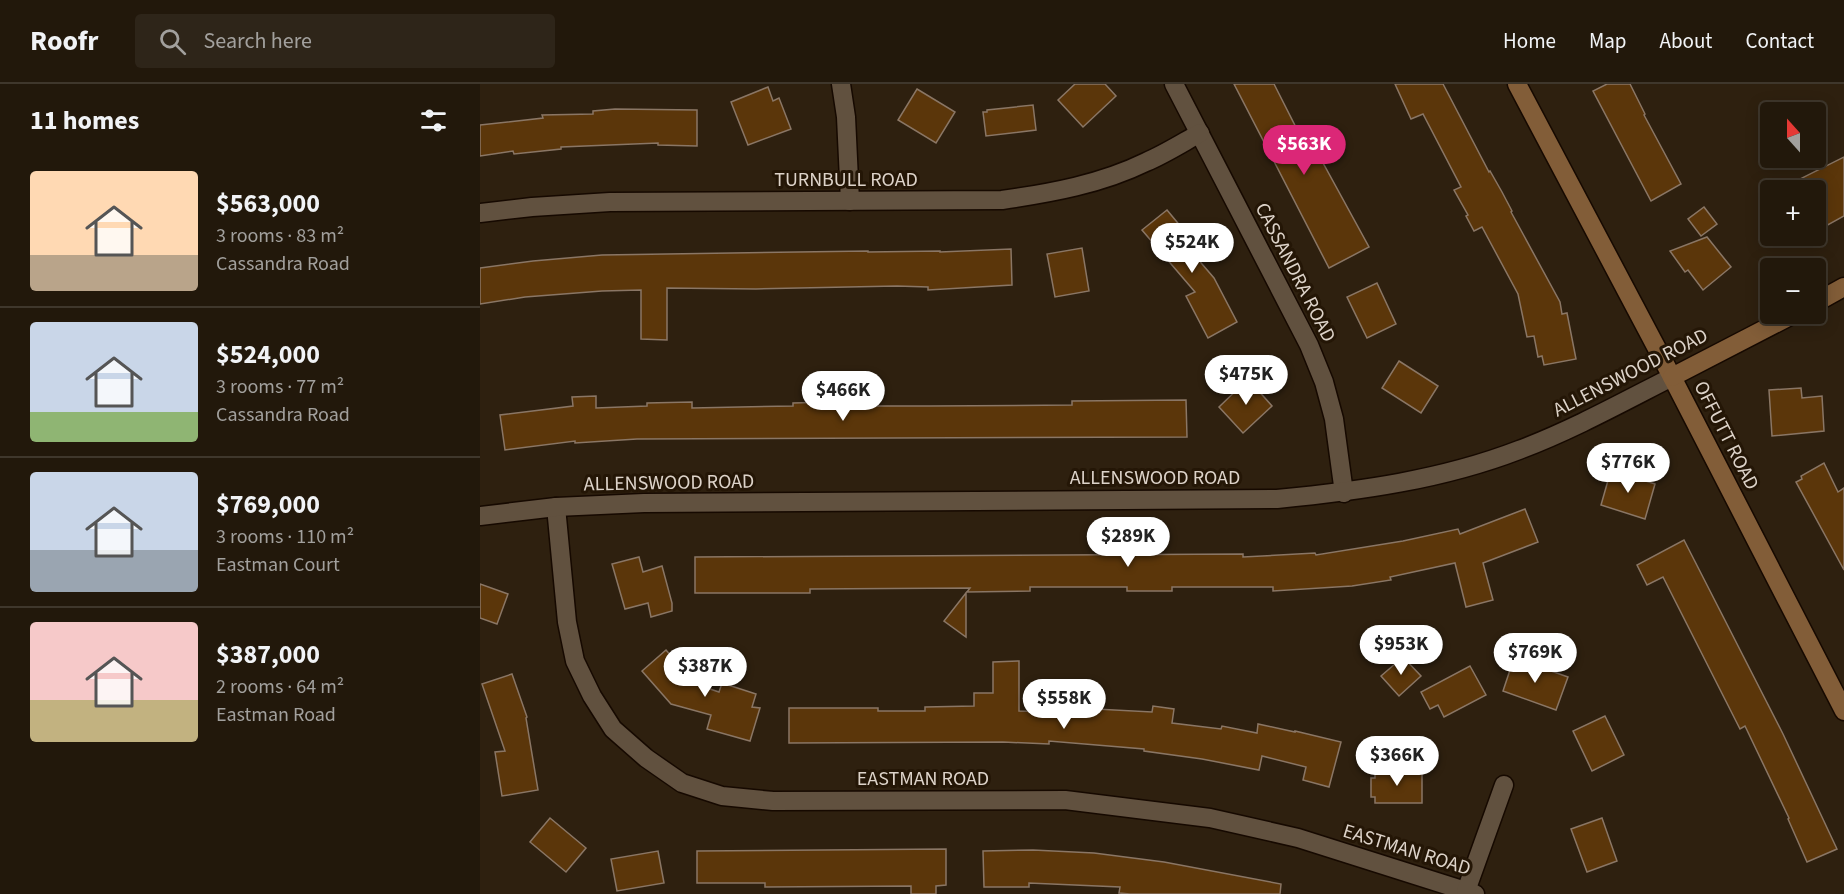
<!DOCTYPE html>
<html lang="en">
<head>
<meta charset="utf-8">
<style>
	body { margin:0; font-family:"Source Sans 3",sans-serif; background:#2e2519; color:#f1f3f6; height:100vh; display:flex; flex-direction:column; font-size:22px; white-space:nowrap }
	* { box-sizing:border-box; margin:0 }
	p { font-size:20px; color:#a2a09d }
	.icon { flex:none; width:33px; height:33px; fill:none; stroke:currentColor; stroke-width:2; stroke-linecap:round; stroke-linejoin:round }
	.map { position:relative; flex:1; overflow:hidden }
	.details { display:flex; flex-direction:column; background:#22180b; width:480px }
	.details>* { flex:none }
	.needle { width:39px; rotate:339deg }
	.controls { position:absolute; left:1280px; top:18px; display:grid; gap:12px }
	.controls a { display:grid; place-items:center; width:66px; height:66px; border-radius:6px; background:#22180b; box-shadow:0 3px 15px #0003,0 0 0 2px #3f372c; font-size:30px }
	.price { position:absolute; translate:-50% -51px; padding:0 14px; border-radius:21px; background:#fff; color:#222; font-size:20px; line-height:39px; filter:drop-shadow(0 2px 3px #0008) }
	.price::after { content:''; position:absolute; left:50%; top:36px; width:18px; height:14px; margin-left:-9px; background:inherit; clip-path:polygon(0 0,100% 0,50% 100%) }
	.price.on { background:#db2777; color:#fff }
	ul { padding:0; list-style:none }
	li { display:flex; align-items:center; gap:18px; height:150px; padding:0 30px }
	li+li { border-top:2px solid #3f372c }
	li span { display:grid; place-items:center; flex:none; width:168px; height:120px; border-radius:6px; color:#555 }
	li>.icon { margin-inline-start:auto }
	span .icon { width:72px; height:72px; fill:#fffc; stroke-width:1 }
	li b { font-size:26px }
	h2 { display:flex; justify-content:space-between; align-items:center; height:72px; padding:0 30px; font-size:26px }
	header { display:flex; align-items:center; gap:36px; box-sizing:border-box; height:84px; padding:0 30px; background:#22180b; border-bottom:2px solid #3f372c }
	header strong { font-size:28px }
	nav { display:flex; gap:33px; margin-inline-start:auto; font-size:21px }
	.search { width:420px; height:54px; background:#2e2519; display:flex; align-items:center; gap:15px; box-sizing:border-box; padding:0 21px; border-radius:6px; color:#a2a09d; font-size:22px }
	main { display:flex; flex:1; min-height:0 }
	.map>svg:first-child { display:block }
</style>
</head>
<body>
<header>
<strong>Roofr</strong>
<div class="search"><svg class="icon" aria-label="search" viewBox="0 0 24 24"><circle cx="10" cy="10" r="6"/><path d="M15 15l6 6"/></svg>Search here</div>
<nav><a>Home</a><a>Map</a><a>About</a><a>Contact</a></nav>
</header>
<main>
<section class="details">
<h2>11 homes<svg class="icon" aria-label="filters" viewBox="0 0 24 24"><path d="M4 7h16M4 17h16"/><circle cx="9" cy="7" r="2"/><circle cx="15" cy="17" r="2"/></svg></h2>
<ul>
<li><span style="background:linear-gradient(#ffd9b3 70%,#b9a48a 0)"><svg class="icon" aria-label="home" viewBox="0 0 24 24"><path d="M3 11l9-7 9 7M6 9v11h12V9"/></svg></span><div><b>$563,000</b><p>3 rooms · 83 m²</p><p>Cassandra Road</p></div></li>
<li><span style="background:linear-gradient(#c9d6e8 75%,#8fb573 0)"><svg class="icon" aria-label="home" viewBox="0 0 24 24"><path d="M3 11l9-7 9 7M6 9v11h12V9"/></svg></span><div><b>$524,000</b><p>3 rooms · 77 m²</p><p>Cassandra Road</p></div></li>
<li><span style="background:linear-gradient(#c9d6e8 65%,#9aa5b1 0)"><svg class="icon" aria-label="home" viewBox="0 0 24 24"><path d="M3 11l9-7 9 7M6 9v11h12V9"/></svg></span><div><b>$769,000</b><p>3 rooms · 110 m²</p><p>Eastman Court</p></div></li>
<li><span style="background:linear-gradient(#f6c9c9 65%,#c2b280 0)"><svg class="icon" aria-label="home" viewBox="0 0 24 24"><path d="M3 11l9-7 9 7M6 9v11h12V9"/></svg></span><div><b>$387,000</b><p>2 rooms · 64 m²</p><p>Eastman Road</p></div></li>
</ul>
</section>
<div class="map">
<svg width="1364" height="810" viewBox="0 0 1364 810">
	<rect width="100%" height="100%" fill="#2e200f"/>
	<g fill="#5b360a" stroke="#8a7665" stroke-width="1.5">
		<polygon points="595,0 625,0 636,12 603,43 578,16"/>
		<polygon points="754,0 794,0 830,71 837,68 889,163 849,184"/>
		<polygon points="915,0 963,0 1009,88 1010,87 1022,108 1032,127 1031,128 1080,218 1082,230 1087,229 1096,275 1064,281 1062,272 1058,273 1054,252 1047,253 1038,210 1002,143 994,147 986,132 988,131 974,106 981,103 943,30 931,35"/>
		<polygon points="1127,0 1150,0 1165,30 1164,31 1201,100 1171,117 1113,7"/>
		<polygon points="288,3 293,17 299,14 311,45 268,61 251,18"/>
		<polygon points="437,5 475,28 456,59 418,36"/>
		<polygon points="553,21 556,46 506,52 503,28 507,28 507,26"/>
		<polygon points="135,25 217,26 217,62 178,61 178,59 81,63 81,65 34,70 33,67 0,72 0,41 63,34 62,31 113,30 113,27"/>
		<polygon points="1364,73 1364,132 1335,148 1335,106 1298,106"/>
		<polygon points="1224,123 1237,140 1221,152 1208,135"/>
		<polygon points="687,126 716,161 710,166 734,194 757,238 728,254 706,212 715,208 662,146"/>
		<polygon points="1227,153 1251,183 1223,206 1208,186 1205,188 1190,167"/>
		<polygon points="602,164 609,207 575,213 567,170"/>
		<polygon points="531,165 532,201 448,206 448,203 417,202 276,205 187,204 187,256 161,255 161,206 122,207 45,213 0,220 0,184 53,177 122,171 388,167 388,168 460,167 460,168"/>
		<polygon points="897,199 916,240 887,254 867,213"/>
		<polygon points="919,277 958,302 941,329 902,304"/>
		<polygon points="768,295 792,322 763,349 739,323"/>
		<polygon points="1321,304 1322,314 1342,312 1344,347 1292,352 1289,306"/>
		<polygon points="116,312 116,324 167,322 167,319 212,318 212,324 313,322 313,319 352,318 352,322 449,322 592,321 592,317 706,316 707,353 157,355 95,359 95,357 25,366 20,331 93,322 92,313"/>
		<polygon points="1344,379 1358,408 1364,404 1364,486 1316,398 1322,395 1321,392"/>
		<polygon points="1131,386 1175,400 1165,435 1121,421"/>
		<polygon points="1045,425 1058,458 1003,479 1013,516 986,523 975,479 910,493 911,496 872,502 793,507 793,503 692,503 692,507 647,507 647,503 550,503 550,507 487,508 490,504 330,505 330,509 215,509 215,473 763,470 763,473 835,469 836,471 923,457 978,445 980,450"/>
		<polygon points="1204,456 1303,650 1357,765 1327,778 1308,735 1309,734 1265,642 1260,645 1183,493 1167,501 1157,481"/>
		<polygon points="159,473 163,488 182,482 192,519 192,527 171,533 168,519 145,525 132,480"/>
		<polygon points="0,500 28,510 17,540 0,534"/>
		<polygon points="486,509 486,553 464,537"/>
		<polygon points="186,566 215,600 239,608 242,599 276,610 272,623 280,624 270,657 227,645 231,631 191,620 162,587"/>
		<polygon points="923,573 941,592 919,612 901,592"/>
		<polygon points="1034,574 1088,593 1076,626 1023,607"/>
		<polygon points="539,577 539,627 593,628 593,626 597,626 597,624 672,628 673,622 694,625 692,639 741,645 742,642 777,649 778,640 815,648 815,647 861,658 849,703 823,696 826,683 782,672 779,686 722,675 664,667 664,665 569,657 569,660 523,658 309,659 309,624 398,624 398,627 445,627 445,623 494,622 494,609 513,609 513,578"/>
		<polygon points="990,582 1006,611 964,633 958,621 950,625 941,608"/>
		<polygon points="32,590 47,633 46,634 58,706 22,712 15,668 25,667 2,600"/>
		<polygon points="1125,632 1144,671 1112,687 1093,647"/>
		<polygon points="895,687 942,687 942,719 895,719 895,713 891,713 891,694 895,694"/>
		<polygon points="70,734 106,764 86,788 50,758"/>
		<polygon points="1122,734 1137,777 1107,788 1091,745"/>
		<polygon points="466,765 466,801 456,802 456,810 431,810 431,802 285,803 285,799 217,799 217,767"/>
		<polygon points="553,766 614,769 684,778 801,800 800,810 650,810 639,809 640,803 549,799 549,803 504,803 503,767"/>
		<polygon points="178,767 184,799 137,807 131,775"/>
	</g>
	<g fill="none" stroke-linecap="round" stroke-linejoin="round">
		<g stroke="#160900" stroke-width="21">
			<g id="street">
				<polyline points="361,0 366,33 370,117"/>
				<polyline points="694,0 829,261 844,298 854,335 864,409"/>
				<path d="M0,129L52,123L130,118L522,116C571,109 621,100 666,78C685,70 702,59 720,49"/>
				<polyline points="76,423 87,538 95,577 112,612 133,645 166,674 202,699 242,712 293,717 585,716 730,734 818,754 995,810"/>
				<path d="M0,432L76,423L164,419L797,415C879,407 961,396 1039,366C1092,346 1141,319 1192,293"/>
				<polyline points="986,807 1024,701"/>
			</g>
		</g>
		<g stroke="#160900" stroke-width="21">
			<g id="secondary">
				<polyline points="1037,0 1192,293 1364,627"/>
				<polyline points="1335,219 1364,203"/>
				<polyline points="1192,293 1314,230"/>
			</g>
		</g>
		<use href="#street" stroke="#61513f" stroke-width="18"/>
		<use href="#secondary" stroke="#825d38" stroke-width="18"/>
	</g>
	<g text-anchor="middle" stroke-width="6" stroke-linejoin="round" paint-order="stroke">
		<g font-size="20" fill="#ddd3c9" stroke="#241606">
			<text x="366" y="102">TURNBULL ROAD</text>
			<text transform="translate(816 188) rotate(63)" y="7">CASSANDRA ROAD</text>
			<text transform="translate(1150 288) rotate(-27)" y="7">ALLENSWOOD ROAD</text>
			<text transform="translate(1247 351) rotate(63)" y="7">OFFUTT ROAD</text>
			<text x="675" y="400">ALLENSWOOD ROAD</text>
			<text transform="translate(189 398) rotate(-1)" y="7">ALLENSWOOD ROAD</text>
			<text x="443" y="701">EASTMAN ROAD</text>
			<text transform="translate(927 765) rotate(17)" y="7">EASTMAN ROAD</text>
		</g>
	</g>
</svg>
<div class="controls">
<a><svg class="needle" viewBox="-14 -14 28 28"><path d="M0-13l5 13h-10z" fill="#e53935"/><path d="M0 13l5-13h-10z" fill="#a2a09d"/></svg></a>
<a>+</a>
<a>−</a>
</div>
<b class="price on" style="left:824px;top:92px">$563K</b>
<b class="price" style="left:712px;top:190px">$524K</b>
<b class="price" style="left:766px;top:322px">$475K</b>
<b class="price" style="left:363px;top:338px">$466K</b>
<b class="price" style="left:1148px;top:410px">$776K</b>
<b class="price" style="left:648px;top:484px">$289K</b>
<b class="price" style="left:921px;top:592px">$953K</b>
<b class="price" style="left:1055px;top:600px">$769K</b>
<b class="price" style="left:225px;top:614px">$387K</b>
<b class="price" style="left:584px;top:646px">$558K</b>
<b class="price" style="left:917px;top:703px">$366K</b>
</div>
</main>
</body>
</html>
